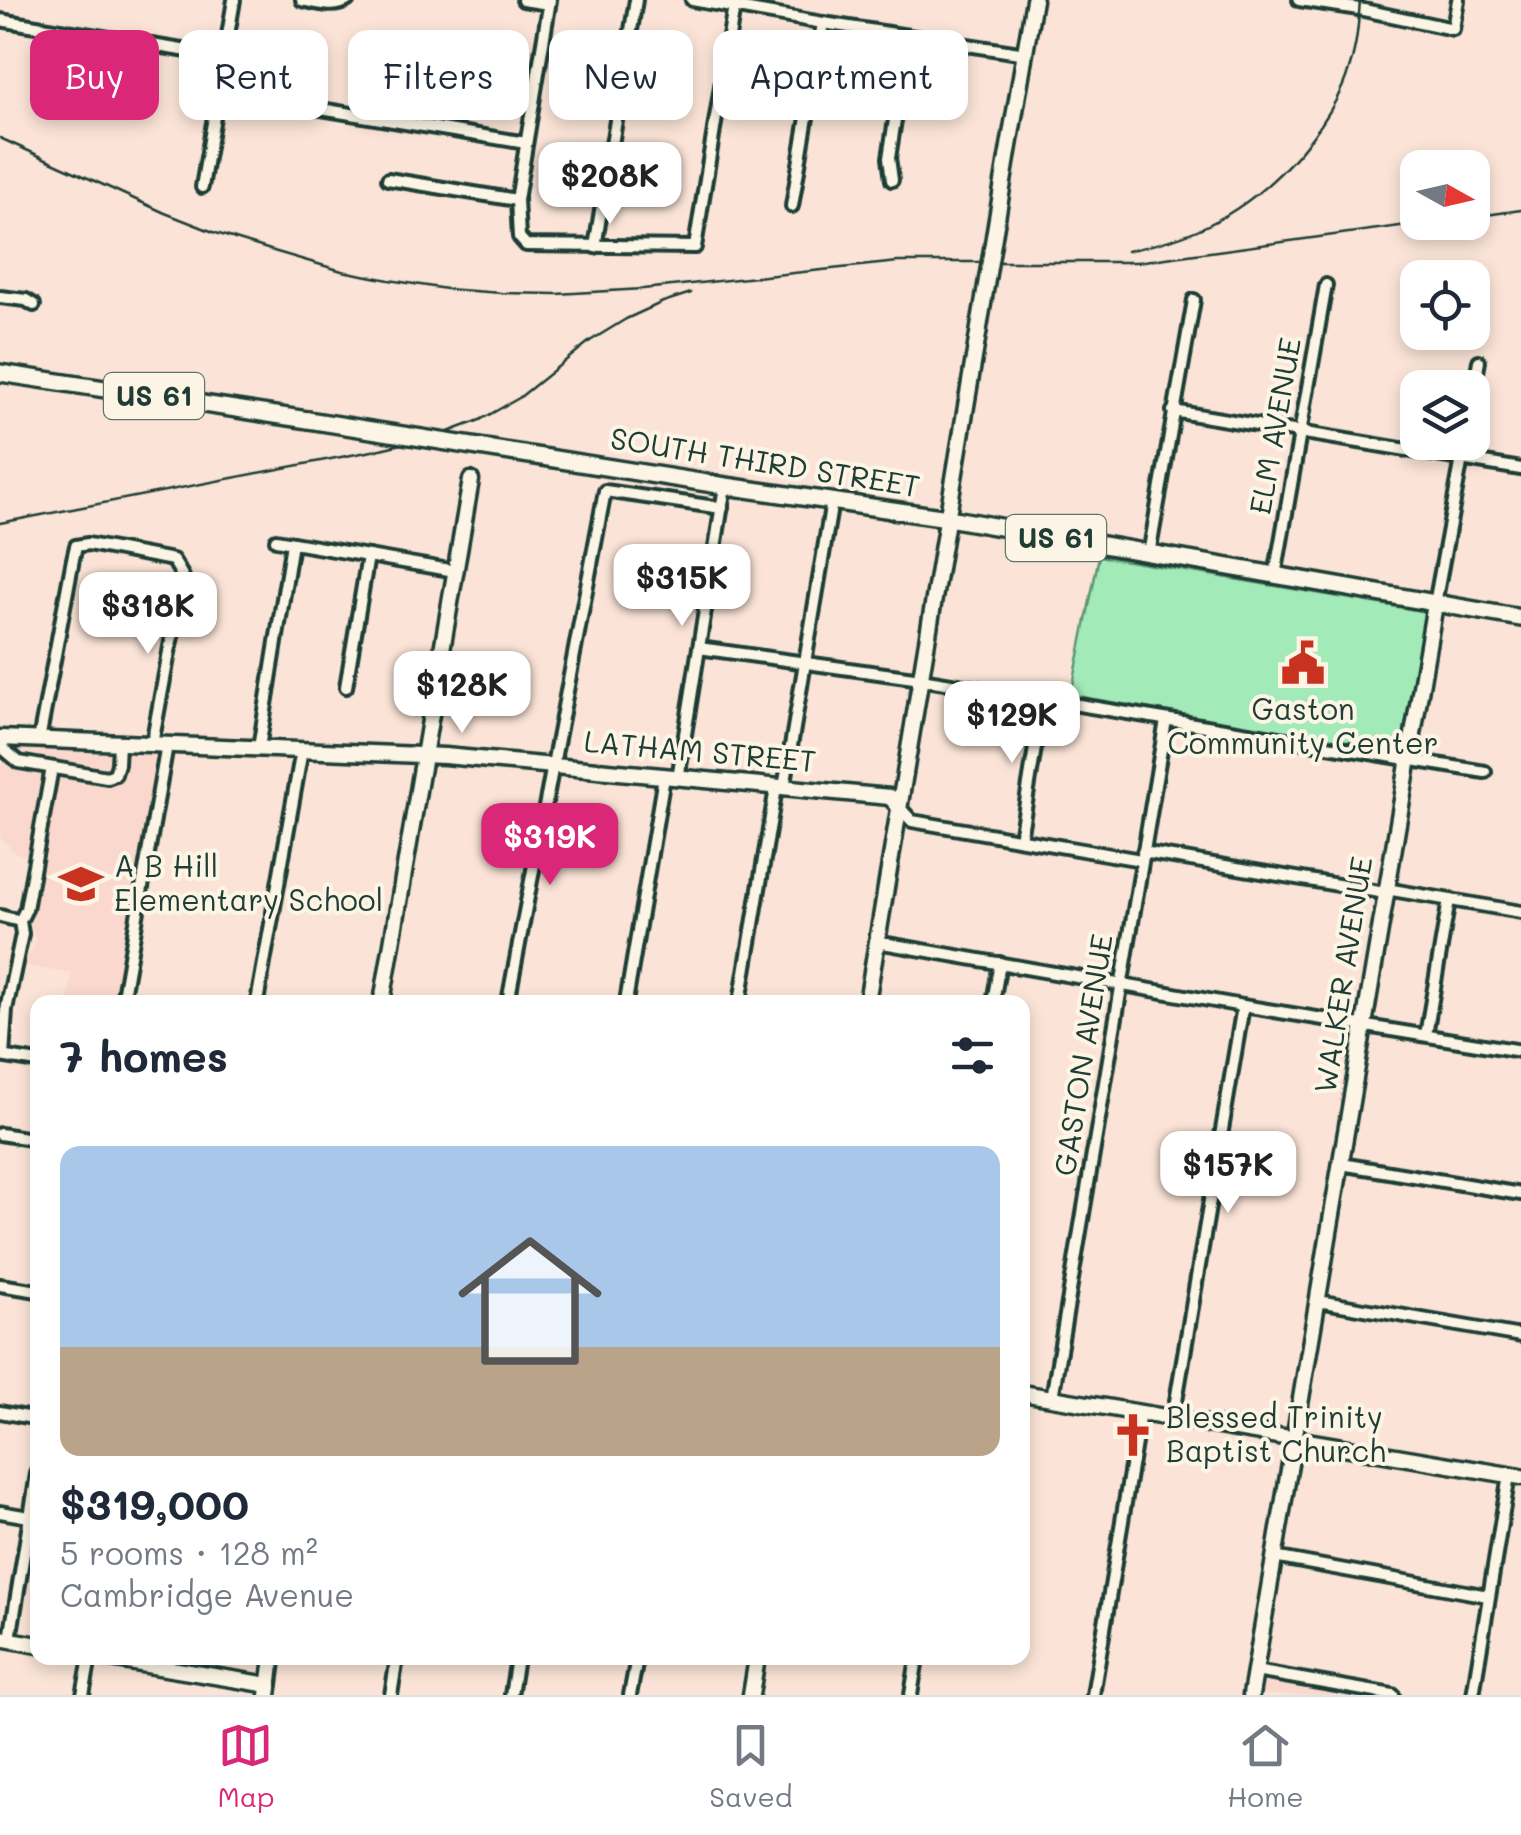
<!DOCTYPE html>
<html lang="en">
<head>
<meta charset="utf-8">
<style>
	body { margin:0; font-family:Mali,sans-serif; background:#f2f2f3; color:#1f2937; height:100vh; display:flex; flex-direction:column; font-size:38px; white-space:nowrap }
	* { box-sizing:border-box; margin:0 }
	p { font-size:32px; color:#747a83 }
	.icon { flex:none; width:55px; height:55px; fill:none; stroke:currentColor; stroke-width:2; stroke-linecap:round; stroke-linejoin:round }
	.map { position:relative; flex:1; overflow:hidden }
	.drawer { position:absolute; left:30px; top:995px; width:1000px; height:670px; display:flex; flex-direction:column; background:#fff; border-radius:20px; box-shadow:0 5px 15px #0003 }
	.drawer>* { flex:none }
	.banner { position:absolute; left:30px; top:30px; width:1000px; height:90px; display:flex; gap:20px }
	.needle { width:65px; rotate:98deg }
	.buttons { position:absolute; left:1400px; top:150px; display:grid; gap:20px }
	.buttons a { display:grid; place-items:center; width:90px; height:90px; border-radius:20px; background:#fff; box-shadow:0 5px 15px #0003; font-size:50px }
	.price { position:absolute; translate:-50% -85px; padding:0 22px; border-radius:20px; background:#fff; color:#222; font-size:32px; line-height:65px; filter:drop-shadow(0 2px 5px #0008) }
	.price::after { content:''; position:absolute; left:50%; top:60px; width:30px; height:22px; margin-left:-15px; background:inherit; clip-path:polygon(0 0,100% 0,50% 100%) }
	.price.current { background:#db2777; color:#fff }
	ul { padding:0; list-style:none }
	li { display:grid; align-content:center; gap:20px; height:530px; padding:0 30px }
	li+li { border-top:2px solid #e0e1e3 }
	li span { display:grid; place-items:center; height:310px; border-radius:20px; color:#555 }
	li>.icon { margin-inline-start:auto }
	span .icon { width:180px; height:180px; fill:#fffc; stroke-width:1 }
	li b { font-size:42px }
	h2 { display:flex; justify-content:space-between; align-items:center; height:120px; padding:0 30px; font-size:42px }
	.chip { padding:0 35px; border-radius:20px; background:#fff; box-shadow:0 5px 15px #0003; font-size:35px; line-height:90px }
	.chip.current { background:#db2777; color:#fff }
	.dock { display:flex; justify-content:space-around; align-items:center; height:140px; border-top:2px solid #e0e1e3; background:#fff; font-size:28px; color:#747a83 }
	.dock a { display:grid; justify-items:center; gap:5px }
	.dock .current { color:#db2777 }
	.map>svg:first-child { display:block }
</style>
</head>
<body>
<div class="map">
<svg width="1521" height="1695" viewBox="0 0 1521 1695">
	<rect width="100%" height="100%" fill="#fbe4d7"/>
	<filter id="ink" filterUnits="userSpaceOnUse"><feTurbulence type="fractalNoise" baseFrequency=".01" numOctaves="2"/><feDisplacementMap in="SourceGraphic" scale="20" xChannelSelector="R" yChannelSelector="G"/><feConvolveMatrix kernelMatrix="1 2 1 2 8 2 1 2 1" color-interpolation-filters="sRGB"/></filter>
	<g filter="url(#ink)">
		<g fill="#fad8cd">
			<polygon points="5,747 158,753 114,1002 67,1002 72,974 22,965 34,948 36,940 28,916 31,857 16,853 0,838 0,774"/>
			<polygon points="1261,1680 1349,1695 1258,1695"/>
		</g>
		<polygon fill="#a2eab7" stroke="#609476" stroke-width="2.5" points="1099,556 1427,612 1400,753 1071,695"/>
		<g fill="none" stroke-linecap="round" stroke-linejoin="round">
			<g stroke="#1f3d34" stroke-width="18">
				<g id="street">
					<path d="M302,0C316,3 335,9 348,0"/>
					<polyline points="523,0 549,4"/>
					<polyline points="550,0 517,200 519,237 526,245 695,247 735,0"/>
					<polyline points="692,0 823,23 1026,54"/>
					<polyline points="1299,0 1359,9 1453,29 1458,0"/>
					<polyline points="0,20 224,57"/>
					<polyline points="446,71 535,87"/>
					<polyline points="218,92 526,143"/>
					<polyline points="388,179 517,200"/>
					<polyline points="892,180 889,158 908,37"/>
					<polyline points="202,187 234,0"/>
					<polyline points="792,206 823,23"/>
					<polyline points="595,247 636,0"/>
					<polyline points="0,297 26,300 34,305"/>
					<polyline points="1472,400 1479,361"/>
					<polyline points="1173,411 1521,469"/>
					<polyline points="276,540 455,571"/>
					<polyline points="1149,554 1194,300"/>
					<polyline points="1275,576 1326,285"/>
					<polyline points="1435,604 1465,442"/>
					<polyline points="699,648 921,679 1485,772"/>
					<polyline points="346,687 368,556"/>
					<polyline points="39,740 73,559 76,546 88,544 173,560 183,577 152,744"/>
					<polyline points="0,746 19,762 107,777 115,774 118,764 119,743"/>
					<polyline points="259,748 292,543"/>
					<polyline points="678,778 725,486"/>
					<polyline points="784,788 832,501"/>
					<polyline points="899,807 912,821 1141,860"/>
					<polyline points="1020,839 1043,699"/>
					<polyline points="1143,852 1385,893"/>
					<polyline points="1386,889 1521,912"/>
					<polyline points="0,916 20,921"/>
					<polyline points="877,942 1243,1006 1521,1051"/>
					<polyline points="122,1002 167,745"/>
					<polyline points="257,1002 302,750"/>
					<polyline points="508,1002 605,491 722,508"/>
					<polyline points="626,1002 664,777"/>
					<polyline points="740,1002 776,788"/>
					<polyline points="993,1002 1000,963"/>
					<polyline points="1426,1035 1449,900"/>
					<polyline points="0,1056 38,1062"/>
					<polyline points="3,1056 6,1010 22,934 20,921 26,909 52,768"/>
					<polyline points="0,1134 38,1140"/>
					<polyline points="1341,1164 1521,1194"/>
					<polyline points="0,1285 38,1291"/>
					<polyline points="1318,1301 1521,1336"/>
					<polyline points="1052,1398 1166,720"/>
					<polyline points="0,1412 38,1419"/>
					<polyline points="1173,1419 1243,1006"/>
					<polyline points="0,1512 29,1517"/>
					<polyline points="1274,1557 1488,1596"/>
					<polyline points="10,1639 38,1468"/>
					<polyline points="1255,1671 1393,1695"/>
					<polyline points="83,1695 90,1658"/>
					<polyline points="391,1695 397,1658"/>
					<polyline points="511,1695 517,1658"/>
					<polyline points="630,1695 637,1658"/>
					<polyline points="911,1695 917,1658"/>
					<polyline points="1093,1695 1140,1413"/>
					<polyline points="1473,1695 1509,1475"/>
				</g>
			</g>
			<g stroke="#1f3d34" stroke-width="21">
				<g id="secondary">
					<polyline points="1007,158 1034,0"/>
					<polyline points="0,738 445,756 890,797 899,807"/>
					<polyline points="382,1002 471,480"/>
					<polyline points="867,1002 978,334"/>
					<polyline points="1022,1393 1521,1477"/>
					<polyline points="0,1638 38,1645"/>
					<polyline points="104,1658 269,1685"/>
					<polyline points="268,1695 273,1658"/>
					<polyline points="751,1695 757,1658"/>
					<polyline points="1251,1695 1435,604"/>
				</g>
			</g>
			<g stroke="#1f3d34" stroke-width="22">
				<g id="primary">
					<polyline points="0,373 308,420"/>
					<polyline points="719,485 948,518 1521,618"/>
				</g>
			</g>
			<use href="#street" stroke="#fcf5e5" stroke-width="10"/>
			<use href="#secondary" stroke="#fcf5e5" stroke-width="14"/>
			<use href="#primary" stroke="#fcf5e5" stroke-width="15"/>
			<g stroke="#1f3d34" stroke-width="2.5">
				<polyline points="0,138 165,213 216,233 277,252 342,271 389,280 446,289 501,293 557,294 643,289 898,262 1137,262 1429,222"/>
				<polyline points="1472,217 1521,210"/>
				<path d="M1127,251C1155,245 1182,238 1208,225C1273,193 1342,119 1355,46C1358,31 1359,15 1360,0"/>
				<polyline points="0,523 372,451 443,434 480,420 519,398 590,341 626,319 663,302 691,293"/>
			</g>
			<g stroke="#1f3d34" stroke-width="21" stroke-linecap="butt">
				<polyline id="secondary-bridge" points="978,334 1007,158"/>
			</g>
			<g stroke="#1f3d34" stroke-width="22" stroke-linecap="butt">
				<polyline id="primary-bridge" points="308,420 719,485"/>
			</g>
			<use href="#secondary-bridge" stroke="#fcf5e5" stroke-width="14"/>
			<use href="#primary-bridge" stroke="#fcf5e5" stroke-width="15"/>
		</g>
	</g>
	<defs>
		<g id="civic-bare" transform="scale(3.45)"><path d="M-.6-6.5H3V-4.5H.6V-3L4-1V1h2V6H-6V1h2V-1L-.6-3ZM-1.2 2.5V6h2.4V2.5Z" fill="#c8321e" stroke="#fcf5e5" stroke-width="2.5" paint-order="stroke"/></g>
		<g id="school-bare" transform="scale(3.45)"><path d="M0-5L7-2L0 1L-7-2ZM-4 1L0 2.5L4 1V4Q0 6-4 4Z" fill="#c8321e" stroke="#fcf5e5" stroke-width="2.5" paint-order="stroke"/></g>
		<g id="church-bare" transform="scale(3.45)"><path d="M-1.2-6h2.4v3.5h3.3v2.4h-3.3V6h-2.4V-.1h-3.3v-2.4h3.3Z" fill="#c8321e" stroke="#fcf5e5" stroke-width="2.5" paint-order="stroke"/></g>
	</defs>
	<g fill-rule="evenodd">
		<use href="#civic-bare" x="1303" y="663"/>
		<use href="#school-bare" x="81" y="884"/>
		<use href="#church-bare" x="1133" y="1435"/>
	</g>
	<g text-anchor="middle" stroke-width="8" stroke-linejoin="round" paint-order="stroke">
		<g fill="#fcf5e5" stroke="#617469" stroke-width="2.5">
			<rect x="104" y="373" width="100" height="46" rx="8"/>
			<rect x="1006" y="515" width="100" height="46" rx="8"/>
		</g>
		<g font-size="28" font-weight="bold" fill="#1f3d34">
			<text x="154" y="406">US 61</text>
			<text x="1056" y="548">US 61</text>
		</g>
		<g font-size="30" fill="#1f3d34" stroke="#fcf5e5">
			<text transform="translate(1276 426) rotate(-80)" y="10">ELM AVENUE</text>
			<text transform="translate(765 463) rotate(9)" y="10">SOUTH THIRD STREET</text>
			<text transform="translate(700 752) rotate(5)" y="10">LATHAM STREET</text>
			<text transform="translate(1344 975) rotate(-81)" y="10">WALKER AVENUE</text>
			<text transform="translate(1084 1055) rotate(-81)" y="10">GASTON AVENUE</text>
		</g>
		<g font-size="30" fill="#1f3d34" stroke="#fcf5e5" text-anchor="start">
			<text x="1303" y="720" text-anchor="middle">Gaston<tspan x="1303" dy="34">Community Center</tspan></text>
			<text x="114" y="877">A B Hill<tspan x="114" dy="34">Elementary School</tspan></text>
			<text x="1166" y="1428">Blessed Trinity<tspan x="1166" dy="34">Baptist Church</tspan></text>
		</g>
	</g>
</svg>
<div class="buttons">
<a><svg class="needle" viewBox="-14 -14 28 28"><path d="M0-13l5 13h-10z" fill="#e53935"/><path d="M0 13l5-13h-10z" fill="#747a83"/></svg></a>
<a><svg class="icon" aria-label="locate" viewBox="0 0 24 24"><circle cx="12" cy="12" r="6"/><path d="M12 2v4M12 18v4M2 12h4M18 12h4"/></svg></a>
<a><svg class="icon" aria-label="layers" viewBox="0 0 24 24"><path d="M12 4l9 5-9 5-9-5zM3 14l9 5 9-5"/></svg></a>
</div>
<b class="price" style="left:610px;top:227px">$208K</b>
<b class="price" style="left:682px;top:629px">$315K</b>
<b class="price" style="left:148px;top:657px">$318K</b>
<b class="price" style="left:462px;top:736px">$128K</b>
<b class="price" style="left:1012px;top:766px">$129K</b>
<b class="price current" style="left:550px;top:888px">$319K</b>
<b class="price" style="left:1228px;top:1216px">$157K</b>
<div class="banner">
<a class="chip current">Buy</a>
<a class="chip">Rent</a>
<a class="chip">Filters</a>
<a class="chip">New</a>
<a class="chip">Apartment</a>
</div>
<section class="drawer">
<h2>7 homes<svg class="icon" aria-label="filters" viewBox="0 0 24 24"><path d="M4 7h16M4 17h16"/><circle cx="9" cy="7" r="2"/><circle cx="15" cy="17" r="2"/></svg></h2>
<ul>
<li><span style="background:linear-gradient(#a9c7e8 65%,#b9a48a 0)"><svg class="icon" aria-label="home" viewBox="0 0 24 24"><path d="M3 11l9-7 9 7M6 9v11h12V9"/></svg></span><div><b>$319,000</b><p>5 rooms · 128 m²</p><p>Cambridge Avenue</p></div></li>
</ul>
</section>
</div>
<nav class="dock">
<a class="current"><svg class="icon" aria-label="map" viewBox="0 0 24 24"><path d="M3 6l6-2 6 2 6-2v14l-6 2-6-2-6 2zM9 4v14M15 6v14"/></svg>Map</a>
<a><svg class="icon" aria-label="saved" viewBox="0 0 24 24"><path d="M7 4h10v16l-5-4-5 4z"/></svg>Saved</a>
<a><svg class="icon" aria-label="home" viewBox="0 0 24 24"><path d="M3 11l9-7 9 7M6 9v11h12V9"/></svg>Home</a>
</nav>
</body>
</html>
